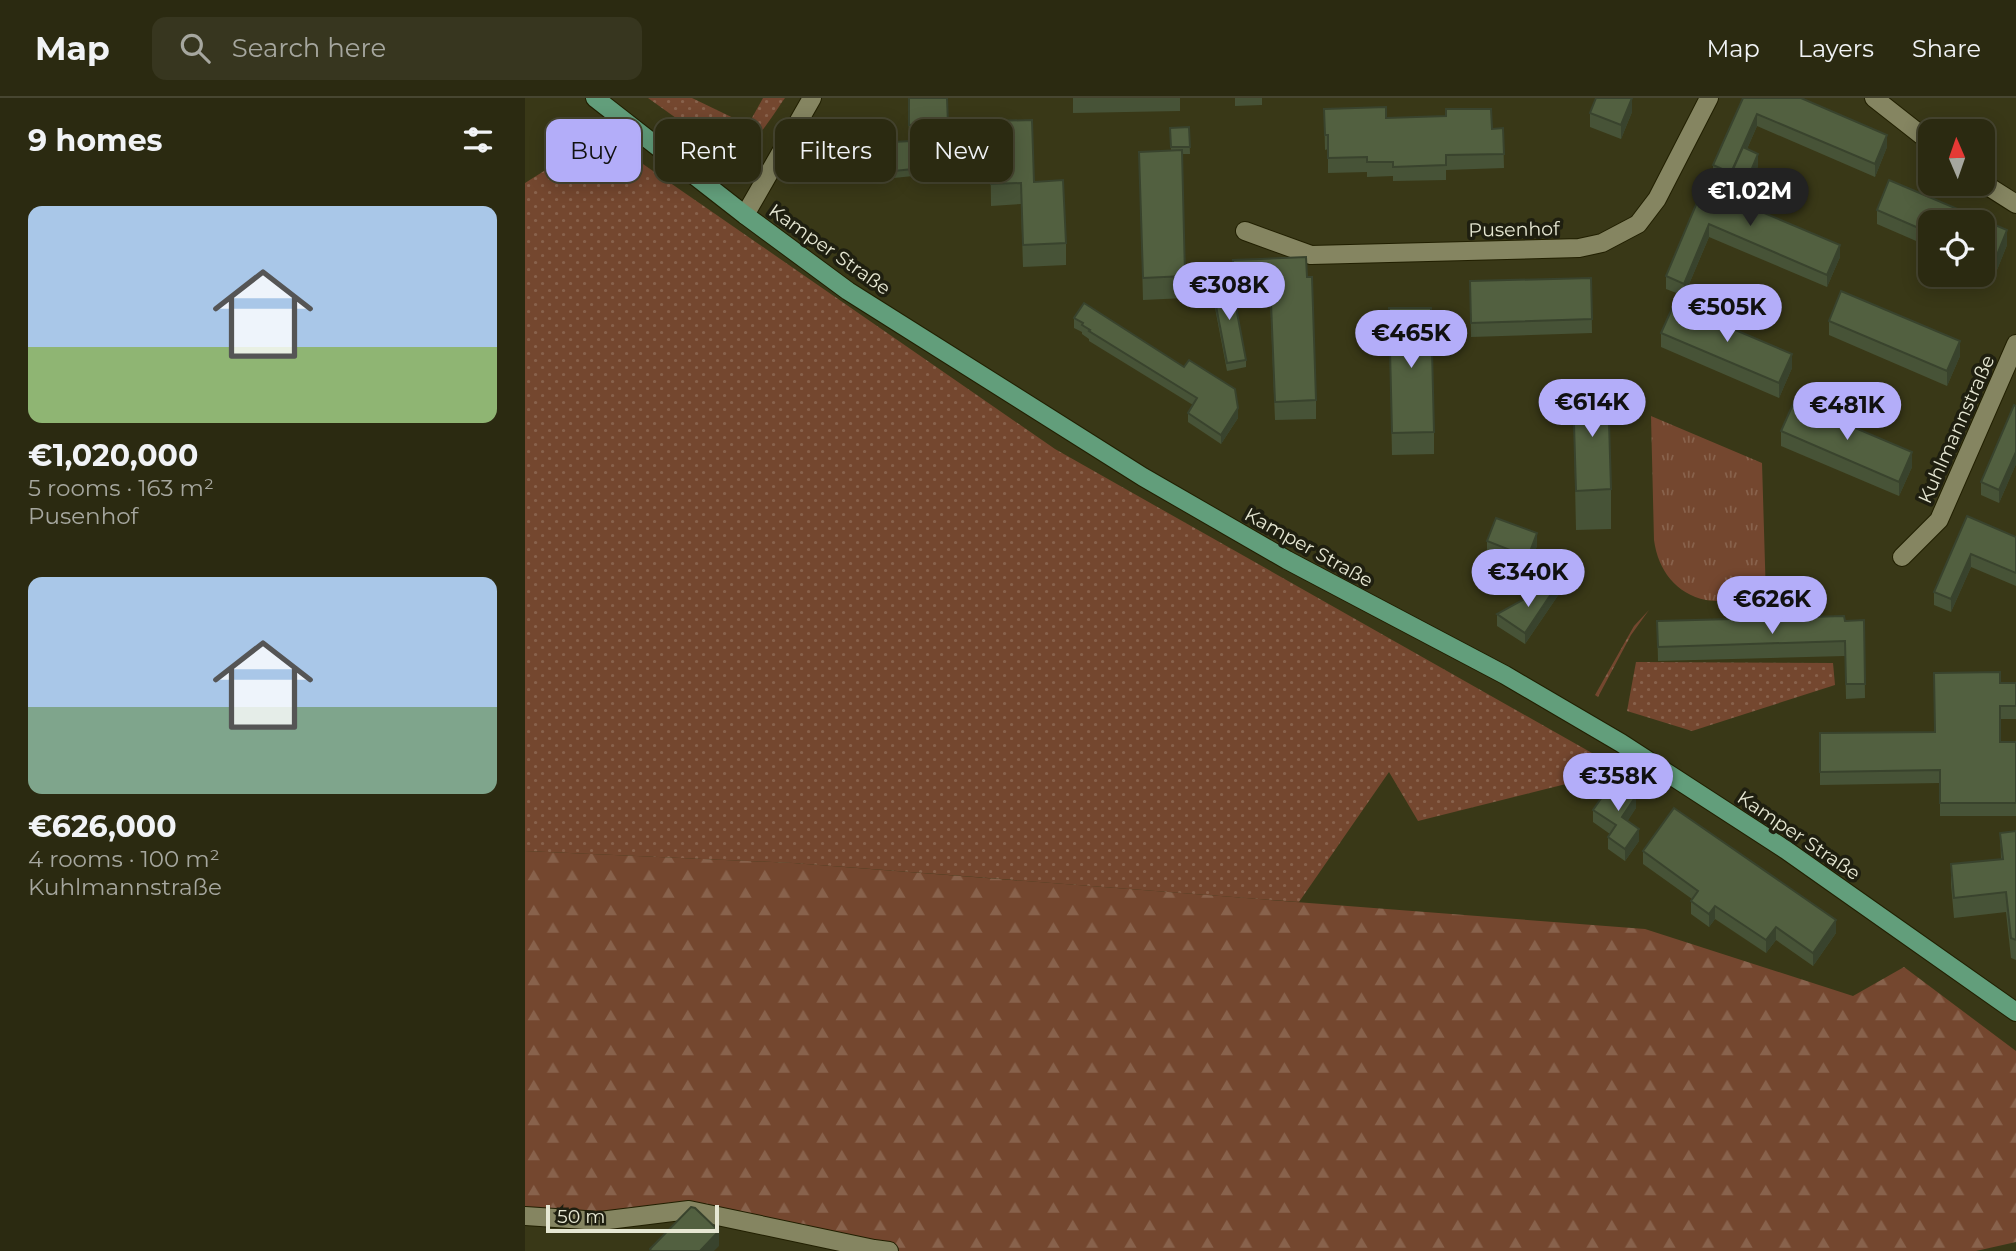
<!DOCTYPE html>
<html lang="en">
<head>
<meta charset="utf-8">
<style>
	body { margin:0; font-family:Montserrat,sans-serif; background:#37361f; color:#f1f3f6; height:100vh; display:flex; flex-direction:column; font-size:26px; white-space:nowrap }
	* { box-sizing:border-box; margin:0 }
	p { font-size:23px; color:#a6a79f }
	.icon { flex:none; width:38px; height:38px; fill:none; stroke:currentColor; stroke-width:2; stroke-linecap:round; stroke-linejoin:round }
	.map { position:relative; flex:1; overflow:hidden }
	.sheet { display:flex; flex-direction:column; background:#2b2a11; width:525px }
	.sheet>* { flex:none }
	.hud { position:absolute; left:21px; top:21px; width:665px; height:63px; display:flex; gap:14px }
	.needle { width:46px; rotate:358deg }
	.fabs { position:absolute; left:1393px; top:21px; display:grid; gap:14px }
	.fabs a { display:grid; place-items:center; width:77px; height:77px; border-radius:14px; background:#2b2a11; box-shadow:0 4px 18px #0003,0 0 0 2px #474631; font-size:35px }
	.scale { position:absolute; left:21px; bottom:18px; width:173px; box-sizing:border-box; padding-left:7px; border:4px solid #e6e7d3; border-top:0; font-size:19px; line-height:24px; white-space:nowrap; color:#e6e7d3; -webkit-text-stroke:5px #1f1f10; paint-order:stroke }
	.price { position:absolute; translate:-50% -60px; padding:0 16px; border-radius:24px; background:#b3adf9; color:#111; font-size:23px; line-height:46px; filter:drop-shadow(0 2px 4px #0008) }
	.price::after { content:''; position:absolute; left:50%; top:42px; width:21px; height:16px; margin-left:-10px; background:inherit; clip-path:polygon(0 0,100% 0,50% 100%) }
	.price.current { background:#222; color:#fff }
	ul { padding:0; list-style:none }
	li { display:grid; align-content:center; gap:14px; height:371px; padding:0 28px }
	li span { display:grid; place-items:center; height:217px; border-radius:14px; color:#555 }
	li>.icon { margin-inline-start:auto }
	span .icon { width:126px; height:126px; fill:#fffc; stroke-width:1 }
	li b { font-size:30px }
	h2 { display:flex; justify-content:space-between; align-items:center; height:84px; padding:0 28px; font-size:30px }
	.tag { padding:0 24px; border-radius:14px; background:#2b2a11; box-shadow:0 4px 18px #0003,0 0 0 2px #474631; font-size:24px; line-height:63px }
	.tag.current { background:#b3adf9; color:#111 }
	header { display:flex; align-items:center; gap:42px; box-sizing:border-box; height:98px; padding:0 35px; background:#2b2a11; border-bottom:2px solid #474631 }
	header strong { font-size:33px }
	nav { display:flex; gap:38px; margin-inline-start:auto; font-size:24px }
	.search { width:490px; height:63px; background:#37361f; display:flex; align-items:center; gap:18px; box-sizing:border-box; padding:0 24px; border-radius:14px; color:#a6a79f; font-size:26px }
	main { display:flex; flex:1; min-height:0 }
	.map>svg:first-child { display:block }
</style>
</head>
<body>
<header>
<strong>Map</strong>
<div class="search"><svg class="icon" aria-label="search" viewBox="0 0 24 24"><circle cx="10" cy="10" r="6"/><path d="M15 15l6 6"/></svg>Search here</div>
<nav><a>Map</a><a>Layers</a><a>Share</a></nav>
</header>
<main>
<section class="sheet">
<h2>9 homes<svg class="icon" aria-label="filters" viewBox="0 0 24 24"><path d="M4 7h16M4 17h16"/><circle cx="9" cy="7" r="2"/><circle cx="15" cy="17" r="2"/></svg></h2>
<ul>
<li><span style="background:linear-gradient(#a9c7e8 65%,#8fb573 0)"><svg class="icon" aria-label="home" viewBox="0 0 24 24"><path d="M3 11l9-7 9 7M6 9v11h12V9"/></svg></span><div><b>€1,020,000</b><p>5 rooms · 163 m²</p><p>Pusenhof</p></div></li>
<li><span style="background:linear-gradient(#a9c7e8 60%,#7fa58c 0)"><svg class="icon" aria-label="home" viewBox="0 0 24 24"><path d="M3 11l9-7 9 7M6 9v11h12V9"/></svg></span><div><b>€626,000</b><p>4 rooms · 100 m²</p><p>Kuhlmannstraße</p></div></li>
</ul>
</section>
<div class="map">
<svg width="1491" height="1153" viewBox="0 0 1491 1153">
	<defs>
		<pattern id="grass-dots" width="8" height="8" patternUnits="userSpaceOnUse" patternTransform="scale(1.75)"><rect width="8" height="8" fill="#74472f"/><path d="M2 2h.1M6 6h.1" fill="none" stroke="#88624c" stroke-width="1.8" stroke-linecap="round"/></pattern>
		<pattern id="forest-firs" width="22" height="20" patternUnits="userSpaceOnUse" patternTransform="scale(1.75)"><rect width="22" height="20" fill="#74472f"/><path d="M5 1l3.5 6h-7zM16 11l3.5 6h-7z" fill="#88624c"/></pattern>
		<pattern id="park-tufts" width="24" height="20" patternUnits="userSpaceOnUse" patternTransform="scale(1.75)"><rect width="24" height="20" fill="#74472f"/><path d="M3 7l-1-3M5 7V3M7 7l1-3M15 17l-1-3M17 17v-4M19 17l1-3" fill="none" stroke="#88624c"/></pattern>
	</defs>
	<rect width="100%" height="100%" fill="#393817"/>
	<g fill="url(#grass-dots)">
		<path d="M123,0H167L223,27L238,0H260C251,12 230,48 216,51C209,53 199,52 193,50Z"/>
		<polygon points="76,37 530,351 1097,672 893,723 864,674 774,804 268,765 0,753 0,85"/>
		<polygon points="1124,512 1106,537 1073,599 1070,597 1109,528"/>
		<polygon points="1111,564 1308,565 1310,587 1167,633 1102,613"/>
	</g>
	<polygon fill="url(#forest-firs)" points="0,753 268,765 1120,831 1328,898 1379,869 1491,953 1491,1144 1451,1153 364,1153 164,1112 0,1118"/>
	<path fill="url(#park-tufts)" d="M1126,318L1237,365L1241,500C1223,501 1198,505 1181,502C1151,496 1133,472 1129,442Z"/>
	<g fill="none" stroke-linecap="round" stroke-linejoin="round">
		<g stroke="#211f00" stroke-width="20">
			<g id="minor">
				<polyline points="1349,0 1405,44"/>
				<polyline points="1458,85 1491,106"/>
				<polyline points="220,117 287,0"/>
				<polyline points="720,133 786,157 1054,150 1077,145 1113,126 1132,101 1184,0"/>
				<polyline points="1377,459 1414,422 1491,246"/>
				<polyline points="0,1118 75,1123 164,1112 349,1151 364,1153"/>
			</g>
		</g>
		<g stroke="#211f00" stroke-width="20">
			<polyline id="major" points="70,0 220,117 323,193 618,379 762,462 980,577 1096,645 1261,752 1491,914"/>
		</g>
		<use href="#minor" stroke="#858561" stroke-width="18"/>
		<use href="#major" stroke="#629e7b" stroke-width="18"/>
	</g>
	<g fill="#475337">
		<polygon points="383,0 422,0 423,47 386,48 388,78 369,80 367,44 384,43"/>
		<polygon points="548,0 655,0 655,13 548,15"/>
		<polygon points="710,0 737,0 737,7 710,8"/>
		<polygon points="1218,0 1362,49 1350,79 1232,28 1222,51 1233,68 1217,106 1315,159 1302,189 1184,139 1159,198 1141,191 1141,178 1191,109 1202,86 1188,80 1188,67"/>
		<polygon points="799,11 861,20 967,31 978,30 979,70 921,72 921,82 868,83 868,78 842,79 842,74 803,75 803,51 800,52"/>
		<polygon points="1107,14 1096,41 1065,29 1065,15"/>
		<polygon points="465,23 509,84 541,145 541,167 498,169 496,106 466,108"/>
		<polygon points="664,29 665,56 657,56 660,200 618,202 614,54 646,53 645,30"/>
		<polygon points="1364,82 1482,132 1482,147 1470,177 1458,172 1458,124 1405,124 1405,149 1352,126 1352,112"/>
		<polygon points="708,162 782,179 791,302 791,321 750,322 745,198 709,199 721,262 721,269 702,273 687,194 687,187 709,199"/>
		<polygon points="1066,180 1067,235 946,239 945,183"/>
		<polygon points="864,210 909,334 909,356 867,357"/>
		<polygon points="549,220 713,320 696,346 663,324 663,315 668,307 564,243 564,241 557,236 557,234 549,230"/>
		<polygon points="1304,223 1435,258 1422,288 1304,237"/>
		<polygon points="1136,235 1267,270 1254,300 1136,249"/>
		<polygon points="1048,292 1086,391 1086,431 1051,432"/>
		<polygon points="1491,308 1491,366 1474,405 1456,397 1456,384"/>
		<polygon points="1256,333 1387,369 1374,398 1256,348"/>
		<polygon points="1442,418 1491,439 1491,488 1446,469 1426,514 1409,507 1409,494"/>
		<polygon points="962,443 1012,448 1003,471 962,455"/>
		<polygon points="1036,493 1000,546 972,528 972,516"/>
		<polygon points="1339,522 1340,600 1321,601 1320,558 1133,563 1132,523"/>
		<polygon points="1475,585 1491,585 1491,621 1475,621 1475,644 1491,644 1491,718 1415,718 1415,685 1295,687 1295,635 1410,634"/>
		<polygon points="1111,710 1102,723 1114,743 1100,763 1083,751 1083,739 1085,736 1068,724 1068,712"/>
		<polygon points="1491,733 1491,862 1486,860 1481,814 1429,820 1426,786 1426,766 1476,761 1475,735"/>
		<polygon points="1118,753 1311,835 1288,868 1251,842 1241,855 1190,821 1184,829 1166,816 1166,803 1167,801 1118,766"/>
	</g>
	<g fill="#39432d">
		<polygon points="1107,0 1107,14 1096,41 1096,27"/>
		<polygon points="1232,16 1232,28 1206,88 1206,75"/>
		<polygon points="1362,37 1362,49 1350,79 1350,66"/>
		<polygon points="1233,56 1233,68 1213,116 1213,104"/>
		<polygon points="1184,126 1184,139 1159,198 1159,186"/>
		<polygon points="1482,132 1482,147 1470,177 1470,162"/>
		<polygon points="1315,147 1315,159 1302,189 1302,177"/>
		<polygon points="1435,243 1435,258 1422,288 1422,273"/>
		<polygon points="1267,256 1267,270 1254,300 1254,285"/>
		<polygon points="713,310 713,320 696,346 696,337"/>
		<polygon points="1387,354 1387,369 1374,398 1374,384"/>
		<polygon points="1491,354 1491,366 1474,405 1474,392"/>
		<polygon points="1012,435 1012,448 1003,471 1003,459"/>
		<polygon points="1446,456 1446,469 1426,514 1426,501"/>
		<polygon points="1036,481 1036,493 1000,546 1000,535"/>
		<polygon points="1111,698 1111,710 1097,732 1097,719"/>
		<polygon points="1114,731 1114,743 1100,763 1100,751"/>
		<polygon points="1190,808 1190,821 1184,829 1184,816"/>
		<polygon points="1311,822 1311,835 1288,868 1288,855"/>
		<polygon points="1251,829 1251,842 1241,855 1241,842"/>
		<polygon points="194,1133 194,1148 189,1153 175,1153"/>
	</g>
	<g fill="#526040" stroke="#39432d" stroke-width="2">
		<polygon points="384,0 422,0 423,26 384,27"/>
		<polygon points="1071,0 1107,0 1096,27 1065,15"/>
		<polygon points="1218,0 1276,0 1362,37 1350,66 1232,16 1206,75 1188,67"/>
		<polygon points="861,9 861,20 921,18 921,11 966,11 967,31 978,30 979,56 921,57 921,67 868,69 868,64 842,64 842,59 803,60 803,37 800,37 799,11"/>
		<polygon points="507,22 509,84 538,82 541,145 498,147 496,85 466,86 465,23"/>
		<polygon points="664,29 665,49 646,49 645,30"/>
		<polygon points="386,43 388,71 369,73 367,44"/>
		<polygon points="1218,49 1233,56 1213,104 1315,147 1302,177 1184,126 1159,186 1141,178 1173,102 1191,109"/>
		<polygon points="657,52 660,178 618,180 614,54"/>
		<polygon points="1364,82 1482,132 1470,162 1458,157 1458,124 1405,124 1405,135 1352,112"/>
		<polygon points="781,159 782,179 787,179 791,302 750,304 745,180 709,181 708,162"/>
		<polygon points="1066,180 1067,221 946,225 945,183"/>
		<polygon points="706,183 721,262 702,265 687,187"/>
		<polygon points="1316,193 1435,243 1422,273 1304,223"/>
		<polygon points="559,205 659,269 664,262 710,291 713,310 696,337 663,315 672,300 564,233 565,232 557,227 558,225 549,220"/>
		<polygon points="1149,206 1267,256 1254,285 1136,235"/>
		<polygon points="864,210 906,210 909,334 867,335"/>
		<polygon points="1083,290 1086,391 1051,393 1048,292"/>
		<polygon points="1269,304 1387,354 1374,384 1256,333"/>
		<polygon points="1489,307 1491,308 1491,354 1474,392 1456,384"/>
		<polygon points="1442,418 1491,439 1491,475 1446,456 1426,501 1409,494"/>
		<polygon points="971,420 1012,435 1003,459 962,443"/>
		<polygon points="1036,481 1000,535 972,516"/>
		<polygon points="1319,518 1320,523 1339,522 1340,586 1321,586 1320,543 1133,549 1132,523"/>
		<polygon points="1475,574 1475,585 1491,585 1491,608 1475,608 1475,644 1491,644 1491,705 1415,705 1415,672 1295,674 1295,635 1410,634 1409,575"/>
		<polygon points="1089,682 1111,698 1097,719 1114,731 1100,751 1083,739 1091,727 1068,712"/>
		<polygon points="1149,710 1311,822 1288,855 1251,829 1241,842 1190,808 1184,816 1166,803 1173,793 1118,753"/>
		<polygon points="1491,733 1491,842 1486,840 1481,794 1429,800 1426,766 1478,761 1475,735"/>
		<polygon points="166,1109 170,1110 194,1133 175,1153 126,1153 125,1151"/>
	</g>
	<g text-anchor="middle" stroke-width="7" stroke-linejoin="round" paint-order="stroke">
		<g font-size="19" fill="#e6e7d3" stroke="#1f1f10">
			<text transform="translate(989 131) rotate(-1)" y="7">Pusenhof</text>
			<text transform="translate(305 151) rotate(35)" y="7">Kamper Straße</text>
			<text transform="translate(1431 331) rotate(-66)" y="7">Kuhlmannstraße</text>
			<text transform="translate(784 449) rotate(29)" y="7">Kamper Straße</text>
			<text transform="translate(1274 737) rotate(34)" y="7">Kamper Straße</text>
		</g>
	</g>
</svg>
<div class="fabs">
<a><svg class="needle" viewBox="-14 -14 28 28"><path d="M0-13l5 13h-10z" fill="#e53935"/><path d="M0 13l5-13h-10z" fill="#a6a79f"/></svg></a>
<a><svg class="icon" aria-label="locate" viewBox="0 0 24 24"><circle cx="12" cy="12" r="6"/><path d="M12 2v4M12 18v4M2 12h4M18 12h4"/></svg></a>
</div>
<div class="scale">50 m</div>
<b class="price current" style="left:1225px;top:130px">€1.02M</b>
<b class="price" style="left:704px;top:224px">€308K</b>
<b class="price" style="left:1202px;top:246px">€505K</b>
<b class="price" style="left:886px;top:272px">€465K</b>
<b class="price" style="left:1067px;top:341px">€614K</b>
<b class="price" style="left:1322px;top:344px">€481K</b>
<b class="price" style="left:1003px;top:511px">€340K</b>
<b class="price" style="left:1247px;top:538px">€626K</b>
<b class="price" style="left:1093px;top:715px">€358K</b>
<div class="hud">
<a class="tag current">Buy</a>
<a class="tag">Rent</a>
<a class="tag">Filters</a>
<a class="tag">New</a>
</div>
</div>
</main>
</body>
</html>
